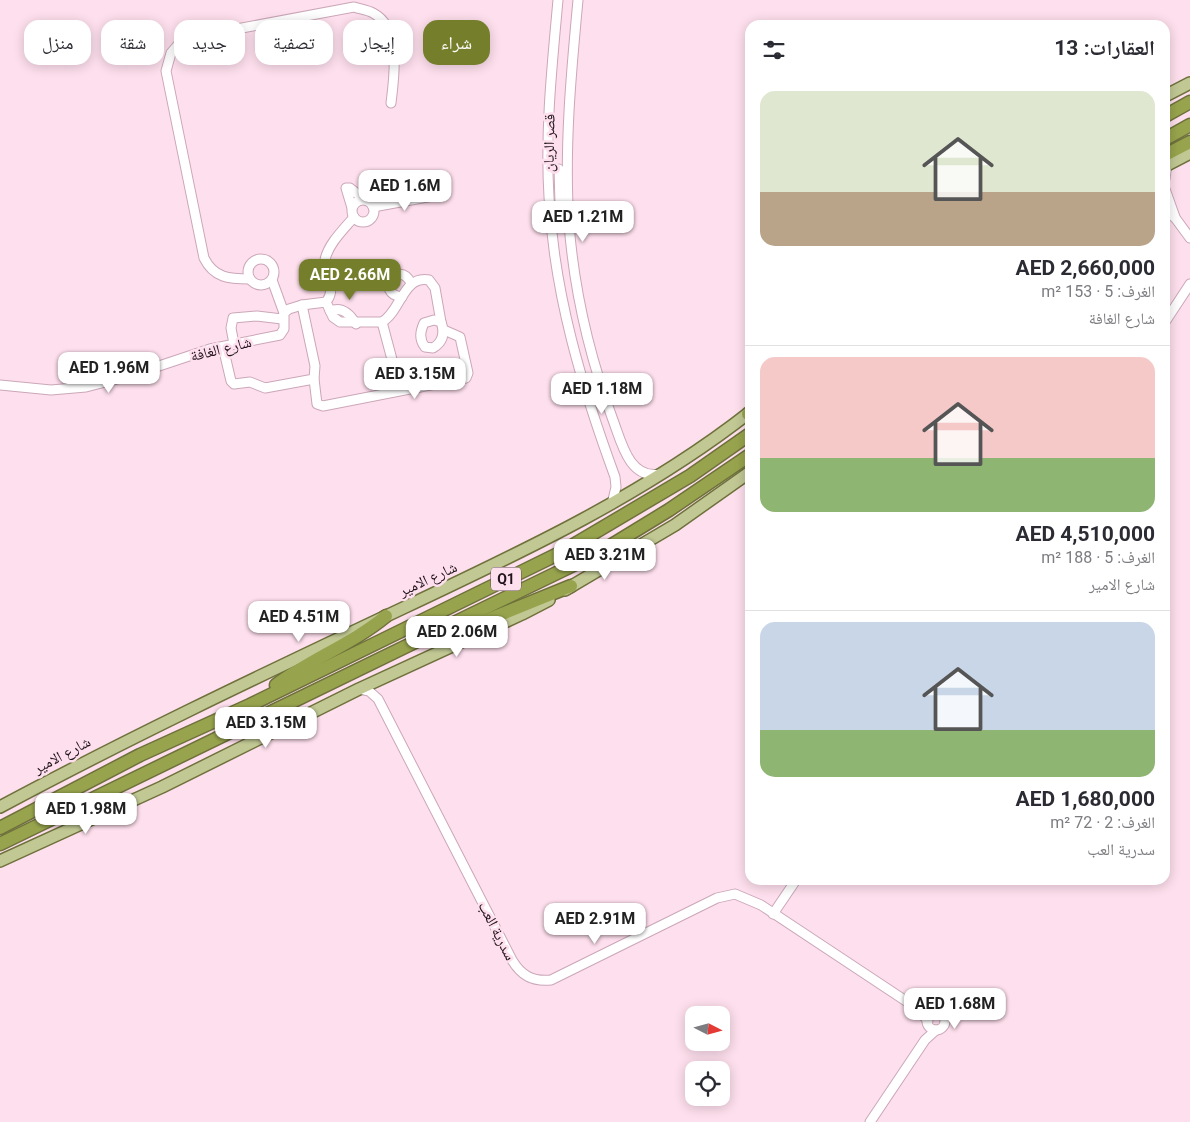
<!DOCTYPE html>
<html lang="ar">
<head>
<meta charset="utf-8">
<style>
	body { margin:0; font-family:Roboto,"Noto Naskh Arabic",sans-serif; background:#f2f2f3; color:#2b2b33; direction:rtl; height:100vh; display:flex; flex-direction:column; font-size:19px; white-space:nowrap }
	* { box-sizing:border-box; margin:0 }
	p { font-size:16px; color:#7c7c81 }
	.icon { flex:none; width:28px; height:28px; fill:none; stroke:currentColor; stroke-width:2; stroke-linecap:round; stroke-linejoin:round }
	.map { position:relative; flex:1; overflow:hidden; direction:ltr }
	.side { position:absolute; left:745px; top:20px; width:425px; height:865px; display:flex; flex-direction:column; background:#fff; border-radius:15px; box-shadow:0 2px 12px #0003; direction:rtl }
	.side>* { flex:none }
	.banner { position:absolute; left:15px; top:20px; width:475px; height:45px; direction:rtl; display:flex; gap:10px }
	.needle { width:32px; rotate:96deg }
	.controls { position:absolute; left:685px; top:1006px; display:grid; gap:10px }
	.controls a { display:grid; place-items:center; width:45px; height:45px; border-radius:10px; background:#fff; box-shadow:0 2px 12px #0003; font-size:25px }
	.price { position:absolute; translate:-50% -42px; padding:0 11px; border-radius:10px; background:#fff; color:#222; font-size:16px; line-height:32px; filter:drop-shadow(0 1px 2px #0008) }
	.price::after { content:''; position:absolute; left:50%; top:30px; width:15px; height:11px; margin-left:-8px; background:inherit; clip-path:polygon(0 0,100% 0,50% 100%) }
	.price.active { background:#757f2b; color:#fff }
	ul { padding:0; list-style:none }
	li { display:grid; align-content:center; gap:10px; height:265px; padding:0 15px }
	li+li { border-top:1px solid #e1e1e2 }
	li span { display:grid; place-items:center; height:155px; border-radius:15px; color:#555 }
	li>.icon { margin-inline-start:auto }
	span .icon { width:90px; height:90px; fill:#fffc; stroke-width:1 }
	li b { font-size:21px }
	h2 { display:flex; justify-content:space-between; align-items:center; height:60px; padding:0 15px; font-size:21px }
	.chip { padding:0 18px; border-radius:15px; background:#fff; box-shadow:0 2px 12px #0003; font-size:18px; line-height:45px }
	.chip.active { background:#757f2b; color:#fff }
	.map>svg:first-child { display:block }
</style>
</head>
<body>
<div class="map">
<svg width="1190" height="1122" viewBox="0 0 1190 1122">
	<rect width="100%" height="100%" fill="#fedfed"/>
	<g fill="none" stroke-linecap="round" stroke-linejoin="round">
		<g stroke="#cba7b8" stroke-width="11">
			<g id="minor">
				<path d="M558,0C552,66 545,131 549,197C554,294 582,387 615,477L616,487L612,504"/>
				<path d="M578,0C571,74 564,149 569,224C574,289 590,358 613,420C621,441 629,480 660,474"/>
				<polyline points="559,169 560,204 568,213"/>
				<polyline points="1165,179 1167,164"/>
				<polyline points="1165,189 1175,217"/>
				<circle cx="363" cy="211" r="11"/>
				<polyline points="373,207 433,196"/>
				<polyline points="352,208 346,188 350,188 365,200"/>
				<polyline points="1165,209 1176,219 1190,238"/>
				<circle cx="261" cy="272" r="13"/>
				<path d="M250,279C229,279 214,278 204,258L166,71L171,53L183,39L354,7C360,9 368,10 373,13C402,28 394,77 391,103"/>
				<polyline points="272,280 284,313"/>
				<path d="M402,297C374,294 398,258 411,283"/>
				<path d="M326,302L333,317L340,322H382C401,311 403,275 429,280L435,288L441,322"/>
				<path d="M330,311C342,306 350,314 356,324"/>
				<path d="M434,320L441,322C445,333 443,342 433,348L425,347C419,339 420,332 424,323Z"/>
				<polyline points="382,322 394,367"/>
				<polyline points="1165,322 1190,284"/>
				<polyline points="234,344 231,328 233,318 257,316 282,319"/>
				<polyline points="223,347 231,381 234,384 250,382 265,388 314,379 315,366 302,305"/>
				<circle cx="397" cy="374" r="8"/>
				<polyline points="314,379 317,404 323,406 466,378 468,373 460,337 444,330"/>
				<path d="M0,385L51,390L86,387L129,376L210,349L280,335L284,329V313L289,309L302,305L326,302C338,287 323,276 325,260C328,244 344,229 354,217"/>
				<path d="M359,689L369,691L378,699L512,960C521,975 532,982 551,980L717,898L735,894L761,905L918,1009L928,1021"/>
				<polyline points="773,914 796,880"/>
				<circle cx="936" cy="1021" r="9"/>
				<polyline points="870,1122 925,1040 936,1030"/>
			</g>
		</g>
		<g stroke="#6e713b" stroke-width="14">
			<g id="major">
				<polyline points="1165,96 1190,83"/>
				<polyline points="1165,166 1190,153"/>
				<polyline points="565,590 675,525 750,472"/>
				<path d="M0,807C125,740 253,679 382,618C509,558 639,499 750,412"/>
				<polyline points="0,861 162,787 359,689 522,614 549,600"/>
			</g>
		</g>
		<g stroke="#6e713b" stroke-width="15">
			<g id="highway">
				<polyline points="1165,116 1190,102"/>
				<polyline points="1165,139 1190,125"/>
				<polyline points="1165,155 1190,142"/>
				<polyline points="748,414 750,413"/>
				<polyline points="435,641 571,586"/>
				<path d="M276,685C311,659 352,644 386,616"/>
				<polyline points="0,828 140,755 250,705 560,553 690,476 750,434"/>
				<polyline points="0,844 602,551 669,510 750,455"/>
			</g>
		</g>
		<use href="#minor" stroke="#fff" stroke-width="9"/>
		<use href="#major" stroke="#c1c894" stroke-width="11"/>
		<use href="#highway" stroke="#98a44d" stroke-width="12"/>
	</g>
	<g text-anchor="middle" stroke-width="5" stroke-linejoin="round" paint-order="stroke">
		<rect fill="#fedfed" stroke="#635059" stroke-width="1" x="491" y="567.5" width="30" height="23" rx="4"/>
		<g font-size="14" font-weight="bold" fill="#201319">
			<text x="506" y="584">Q1</text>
		</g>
		<g font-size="15" fill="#201319" stroke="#fedfed">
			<text transform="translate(549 143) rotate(-89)" y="5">قصر الريان</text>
			<text transform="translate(221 349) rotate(-14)" y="5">شارع الغافة</text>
			<text transform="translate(428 579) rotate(-25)" y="5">شارع الامير</text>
			<text transform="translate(62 755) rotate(-28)" y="5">شارع الامير</text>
			<text transform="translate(497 931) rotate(63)" y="5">سدرية العب</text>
		</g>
	</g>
</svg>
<div class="controls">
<a><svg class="needle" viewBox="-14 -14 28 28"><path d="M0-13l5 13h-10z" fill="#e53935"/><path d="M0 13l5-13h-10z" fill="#7c7c81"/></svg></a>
<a><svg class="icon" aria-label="locate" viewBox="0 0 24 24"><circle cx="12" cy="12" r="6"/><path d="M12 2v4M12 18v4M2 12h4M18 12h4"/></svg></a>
</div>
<b class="price" style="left:405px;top:212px">AED 1.6M</b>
<b class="price" style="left:583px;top:243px">AED 1.21M</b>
<b class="price active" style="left:350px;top:301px">AED 2.66M</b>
<b class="price" style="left:109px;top:394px">AED 1.96M</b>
<b class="price" style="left:415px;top:400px">AED 3.15M</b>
<b class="price" style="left:602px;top:415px">AED 1.18M</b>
<b class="price" style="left:605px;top:581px">AED 3.21M</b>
<b class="price" style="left:299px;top:643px">AED 4.51M</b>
<b class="price" style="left:457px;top:658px">AED 2.06M</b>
<b class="price" style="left:266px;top:749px">AED 3.15M</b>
<b class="price" style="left:86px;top:835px">AED 1.98M</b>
<b class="price" style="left:595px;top:945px">AED 2.91M</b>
<b class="price" style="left:955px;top:1030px">AED 1.68M</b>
<div class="banner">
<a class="chip active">شراء</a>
<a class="chip">إيجار</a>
<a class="chip">تصفية</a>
<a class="chip">جديد</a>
<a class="chip">شقة</a>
<a class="chip">منزل</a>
</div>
<section class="side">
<h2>العقارات: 13<svg class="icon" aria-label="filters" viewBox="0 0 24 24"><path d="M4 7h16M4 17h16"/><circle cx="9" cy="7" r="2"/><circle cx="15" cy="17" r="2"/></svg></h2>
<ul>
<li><span style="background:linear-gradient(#dfe7d0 65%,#b9a48a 0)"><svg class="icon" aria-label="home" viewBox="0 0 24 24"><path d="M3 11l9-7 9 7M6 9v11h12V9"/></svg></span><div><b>AED 2,660,000</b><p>الغرف: 5 · 153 m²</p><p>شارع الغافة</p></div></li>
<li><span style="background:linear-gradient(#f6c9c9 65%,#8fb573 0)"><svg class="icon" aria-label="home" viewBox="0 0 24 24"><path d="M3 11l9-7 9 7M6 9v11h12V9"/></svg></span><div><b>AED 4,510,000</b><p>الغرف: 5 · 188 m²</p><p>شارع الامير</p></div></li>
<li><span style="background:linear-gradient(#c9d6e8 70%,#8fb573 0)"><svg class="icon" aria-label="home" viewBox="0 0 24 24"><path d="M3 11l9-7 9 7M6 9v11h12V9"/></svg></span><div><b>AED 1,680,000</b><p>الغرف: 2 · 72 m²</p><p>سدرية العب</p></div></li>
</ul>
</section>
</div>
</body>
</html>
